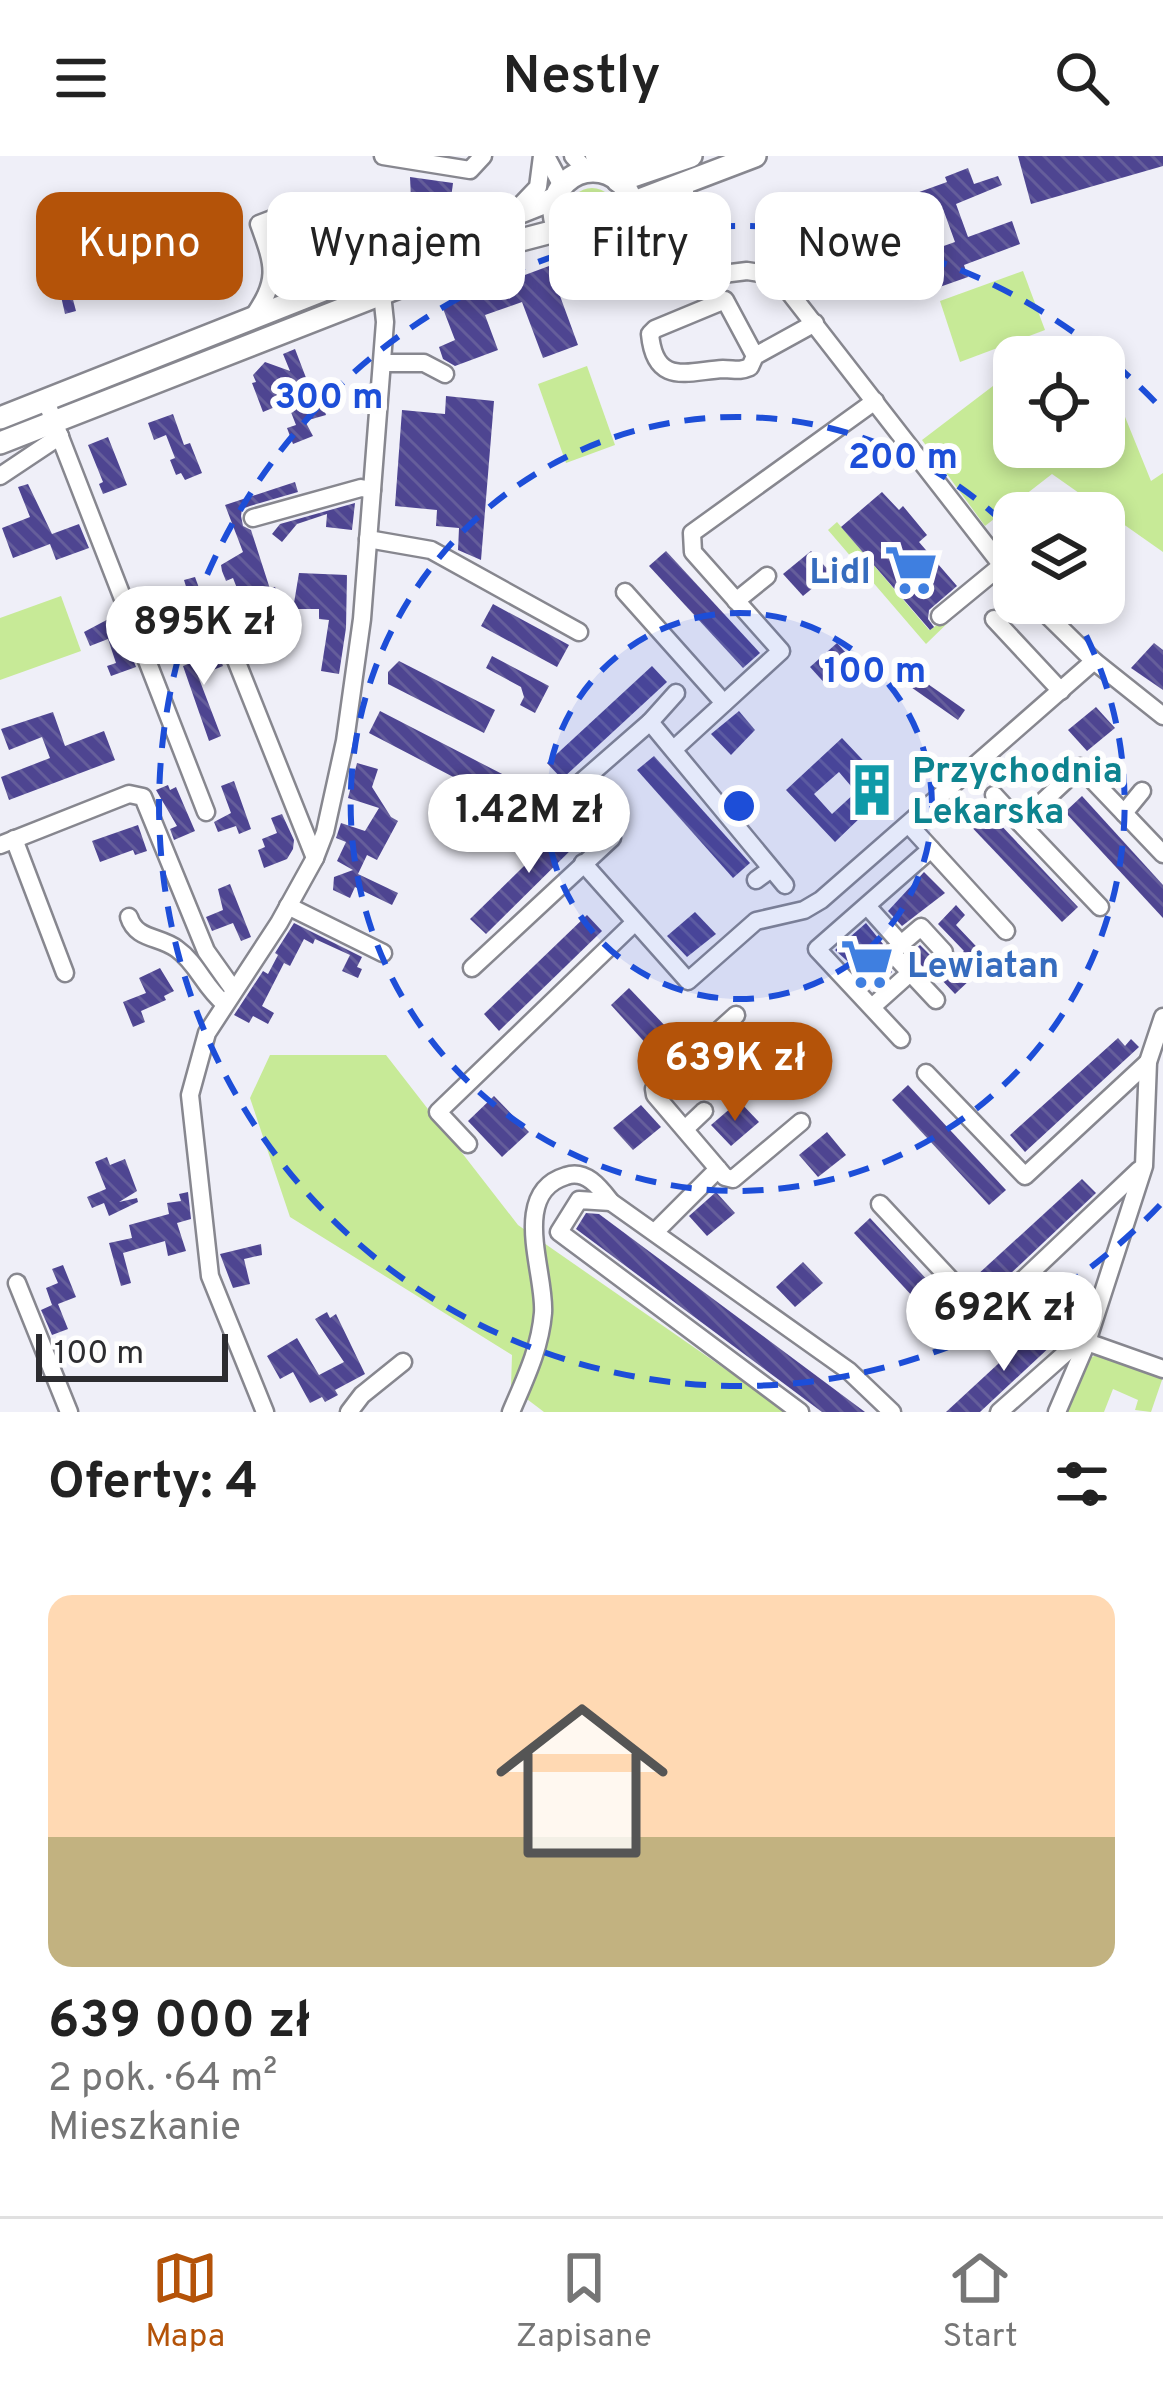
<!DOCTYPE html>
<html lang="pl">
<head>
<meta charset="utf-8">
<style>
	body { margin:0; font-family:Overpass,sans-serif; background:#f2f2f2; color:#222; height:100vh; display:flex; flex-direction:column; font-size:45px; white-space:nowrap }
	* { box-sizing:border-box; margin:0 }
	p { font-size:39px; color:#767676 }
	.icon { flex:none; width:66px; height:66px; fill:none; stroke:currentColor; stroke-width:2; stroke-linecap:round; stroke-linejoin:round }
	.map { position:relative; height:1256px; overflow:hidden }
	.sheet { display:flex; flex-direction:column; background:#fff; flex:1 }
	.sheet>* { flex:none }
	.top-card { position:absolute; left:36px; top:36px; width:1092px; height:108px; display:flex; gap:24px }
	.tools { position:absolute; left:993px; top:180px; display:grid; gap:24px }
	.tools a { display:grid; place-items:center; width:132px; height:132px; border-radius:24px; background:#fff; box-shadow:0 6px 18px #0003; font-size:60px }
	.scale { position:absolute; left:36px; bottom:30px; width:192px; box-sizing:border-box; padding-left:12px; border:6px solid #2c2c30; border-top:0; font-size:33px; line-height:42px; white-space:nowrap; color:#2c2c30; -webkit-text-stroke:9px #fefefe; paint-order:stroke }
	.price { position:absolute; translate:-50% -102px; padding:0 27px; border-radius:42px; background:#fff; color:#222; font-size:39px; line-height:78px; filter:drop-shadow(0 3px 6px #0008) }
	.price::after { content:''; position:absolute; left:50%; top:72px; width:36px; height:27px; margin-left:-18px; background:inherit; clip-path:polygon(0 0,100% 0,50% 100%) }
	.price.current { background:#b45309; color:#fff }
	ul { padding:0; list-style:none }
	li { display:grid; align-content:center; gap:24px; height:636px; padding:0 48px }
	li span { display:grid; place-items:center; height:372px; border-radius:24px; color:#555 }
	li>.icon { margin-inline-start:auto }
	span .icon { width:216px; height:216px; fill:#fffc; stroke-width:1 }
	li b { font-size:51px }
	h2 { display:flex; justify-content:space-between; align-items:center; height:144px; padding:0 48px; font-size:51px }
	.tag { padding:0 42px; border-radius:24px; background:#fff; box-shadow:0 6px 18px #0003; font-size:42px; line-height:108px }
	.tag.current { background:#b45309; color:#fff }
	header { display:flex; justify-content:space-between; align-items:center; height:156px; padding:0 48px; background:#fff; font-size:54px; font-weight:600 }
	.dock { display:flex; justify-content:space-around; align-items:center; height:168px; border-top:3px solid #e0e0e0; background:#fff; font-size:33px; color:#767676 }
	.dock a { display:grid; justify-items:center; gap:6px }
	.dock .current { color:#b45309 }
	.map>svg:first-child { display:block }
</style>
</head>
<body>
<header><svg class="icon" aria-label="menu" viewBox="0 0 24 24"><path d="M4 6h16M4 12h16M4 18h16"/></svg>Nestly<svg class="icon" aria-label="search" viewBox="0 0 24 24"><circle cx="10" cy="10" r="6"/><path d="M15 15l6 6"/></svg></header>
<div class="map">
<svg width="1163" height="1256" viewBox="0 0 1163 1256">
	<defs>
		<pattern id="building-back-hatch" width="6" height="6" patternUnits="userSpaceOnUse" patternTransform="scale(3)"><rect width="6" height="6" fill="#4e4591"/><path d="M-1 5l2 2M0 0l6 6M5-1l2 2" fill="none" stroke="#655e9b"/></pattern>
	</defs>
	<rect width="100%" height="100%" fill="#efeff8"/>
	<g fill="#c7ea97">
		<circle cx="592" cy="55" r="23"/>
		<polygon points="1023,115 1045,174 960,206 940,145"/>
		<polygon points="1104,209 1151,325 1163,317 1163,396 1052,318 985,370 922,284 1014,214 1014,291 1104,291"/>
		<polygon points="587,210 615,289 566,307 538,228"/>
		<polygon points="837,366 929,474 959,456 926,488 828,374"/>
		<polygon points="61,440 81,495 0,524 0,462"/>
		<polygon points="270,899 386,899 518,1069 787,1256 544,1256 511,1231 512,1199 290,1061 250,942"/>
		<polygon points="1099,1198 1163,1221 1151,1256 1135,1254 1138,1244 1113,1233 1104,1256 1064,1256 1085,1204"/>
	</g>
	<g fill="url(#building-back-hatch)" fill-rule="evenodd">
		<polygon points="1018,0 1163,0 1163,10 1031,48"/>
		<polygon points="968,12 974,28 998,20 1002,29 956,48 968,81 1012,65 1020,88 964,109 968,121 934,133 921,98 955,86 943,53 844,89 836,66 947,26 945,21"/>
		<polygon points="410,21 453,27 450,50 411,43"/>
		<polygon points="90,42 96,75 121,71 122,77 152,71 156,90 172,87 174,99 139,106 143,129 108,135 106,140 96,134 93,142 70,132 76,155 65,158 58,127 52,124 84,116 70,46"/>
		<polygon points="549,110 578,189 543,202 522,146 485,159 498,194 455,210 443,203 439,191 455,184 442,150"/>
		<polygon points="295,193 313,240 319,238 326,259 305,265 313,280 293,288 287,272 296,269 287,246 263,256 252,227 256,226 253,219 265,206 290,215 283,198"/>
		<polygon points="446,240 494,245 481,404 458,394 459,372 436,370 437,354 395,350 402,254 445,258"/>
		<polygon points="173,258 184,289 190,287 202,317 185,324 181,317 176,319 170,304 175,302 166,279 154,284 148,267"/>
		<polygon points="108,281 127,329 103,338 99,328 103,326 88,289"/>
		<polygon points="295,326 298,336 250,350 242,353 241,360 243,370 251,374 270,433 275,431 284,453 265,453 257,433 240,440 233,422 226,425 222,415 221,409 243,396 225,349"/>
		<polygon points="28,328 52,378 79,368 89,392 56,404 50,388 13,402 2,372 30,361 18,331"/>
		<polygon points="882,336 899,354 903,350 927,379 919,386 957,430 929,454 928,463 934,471 930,474 841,371"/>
		<polygon points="355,347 352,374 326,371 327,358 297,368 282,386 272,378 280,368"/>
		<polygon points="666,395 760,497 743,512 649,410"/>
		<polygon points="811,395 831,417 803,440 783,418"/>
		<polygon points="299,417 347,419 346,472 339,518 321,515 329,464 319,463 319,453 293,453"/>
		<polygon points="195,421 206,451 196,454 203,472 192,476 177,442 188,437 184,424"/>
		<polygon points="493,448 569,489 557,511 481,470"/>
		<polygon points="116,459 136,511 111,520 107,510 116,507 108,483 90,490 84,476"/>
		<polygon points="837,487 857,509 829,532 810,511"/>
		<polygon points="1154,487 1163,494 1163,534 1131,512"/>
		<polygon points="214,488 223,510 198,520 221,580 209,585 183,510 206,501 202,493"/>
		<polygon points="492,500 549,530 535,557 520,549 524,541 521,531 486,512"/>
		<polygon points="399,505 495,554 484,577 388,528 388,516"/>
		<polygon points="652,510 667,526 562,623 547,607"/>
		<polygon points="915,519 965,554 958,564 908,529"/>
		<polygon points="1096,551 1115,572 1087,595 1068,574"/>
		<polygon points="380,555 506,620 510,625 488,671 471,662 484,637 369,577"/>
		<polygon points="739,555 755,574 731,599 711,578"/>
		<polygon points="53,556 65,590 104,575 115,604 9,644 1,621 50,602 42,581 9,594 1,573"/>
		<path d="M842,582L890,633L835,686L786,634ZM839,616L856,636L832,658L814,638Z"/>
		<polygon points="654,600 750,707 733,722 637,614"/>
		<polygon points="357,607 378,613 372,631 391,661 398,665 377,704 367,699 358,718 398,737 392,749 355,731 350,742 333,734 334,721 353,714 337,705 346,686 336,682 341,667 365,675 379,652 348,642"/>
		<polygon points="234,625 251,673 239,678 236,670 218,676 214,666 231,657 221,630"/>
		<polygon points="168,629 170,634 176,631 195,675 174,684 170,673 177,670 156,634"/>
		<polygon points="1082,640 1163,729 1163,762 1065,656"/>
		<polygon points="980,647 1078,751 1062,766 963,662"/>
		<polygon points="282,658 294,684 293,693 287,703 264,712 258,694 265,691 262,683 277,677 271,662"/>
		<polygon points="573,662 588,677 486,778 470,763"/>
		<polygon points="138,669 147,695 135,699 133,694 100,706 92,685"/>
		<polygon points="924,716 945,737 902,770 888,755"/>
		<polygon points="230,728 251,781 241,785 233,767 212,775 206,761 223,754 218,733"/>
		<polygon points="956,749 965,759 956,769 990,805 955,838 938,820 934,823 910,797 920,789 936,805 947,811 964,795 938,768"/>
		<polygon points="695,756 716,778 687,801 667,780"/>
		<polygon points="587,759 602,775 499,875 484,858"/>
		<polygon points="294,767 362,801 357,811 362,813 358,822 342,815 350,799 315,783 313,788 304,783 290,810 284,807 262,850 274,857 268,868 253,860 249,867 234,859 263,815 268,818 278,799 275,797"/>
		<polygon points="866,767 883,788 880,801 892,816 876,831 835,794"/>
		<polygon points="160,812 174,835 164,840 166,844 141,855 145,866 133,871 123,846 146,837 139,822"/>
		<polygon points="629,832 669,874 650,892 611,849"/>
		<polygon points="1118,882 1125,890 1131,883 1139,891 1025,996 1010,979"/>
		<polygon points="908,929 1006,1034 989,1049 892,944"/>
		<polygon points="494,940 529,976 502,1001 468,965"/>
		<polygon points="739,945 759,966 731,990 711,969"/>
		<polygon points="641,949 661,971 633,994 613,972"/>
		<polygon points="827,976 846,999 818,1021 799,999"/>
		<polygon points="107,1001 110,1009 125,1003 137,1035 119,1046 137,1042 138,1046 109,1060 104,1047 92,1052 87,1041 106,1033 95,1006"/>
		<polygon points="1082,1023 1096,1037 991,1136 976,1120"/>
		<polygon points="188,1036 191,1063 177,1067 186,1095 168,1100 165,1085 123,1097 131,1127 121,1130 109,1087 132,1082 129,1069 169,1058 167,1047 181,1045 179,1038"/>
		<polygon points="716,1036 735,1057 707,1080 689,1060"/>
		<polygon points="586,1057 599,1058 865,1256 822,1256 576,1073"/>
		<polygon points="870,1062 967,1167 951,1182 854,1077"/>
		<polygon points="261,1088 262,1099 244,1103 250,1128 233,1132 220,1098"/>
		<polygon points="803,1106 823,1127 795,1151 776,1131"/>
		<polygon points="63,1109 76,1141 58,1148 68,1173 52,1179 41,1154 52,1149 46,1132 58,1127 52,1113"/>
		<polygon points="327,1156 330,1162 336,1158 365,1218 335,1234 338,1239 325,1246 322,1241 310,1247 293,1216 280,1223 267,1200 297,1182 319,1219 344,1206 315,1163"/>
		<polygon points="1038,1171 1054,1187 980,1256 946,1256"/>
	</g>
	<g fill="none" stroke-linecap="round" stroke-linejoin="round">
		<g stroke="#87878f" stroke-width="21">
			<g id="minor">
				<polyline points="383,0 470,14 483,0"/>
				<polyline points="546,0 562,30"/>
				<polyline points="573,0 588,16"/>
				<polyline points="594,0 620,8 660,7"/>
				<polyline points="515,55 538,31 542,0"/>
				<polyline points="628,71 663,103 693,120"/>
				<polyline points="607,91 646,117 666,125 747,115 766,118 783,128 1014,425"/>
				<path d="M655,96C653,64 656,51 685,35"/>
				<path d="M251,164C279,124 275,112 259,68L293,55L309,90L343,111L380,101L395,104"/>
				<path d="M755,200L725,144L655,173L650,178C655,231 688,215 723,213C735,213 738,216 750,211L755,200L815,167"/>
				<polyline points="382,207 424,207 445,218"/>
				<polyline points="46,245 206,656"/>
				<polyline points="0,320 60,280"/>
				<polyline points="253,362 361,332 372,334"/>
				<polyline points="368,383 431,394 579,476"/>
				<polyline points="625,436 724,547"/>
				<polyline points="736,445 767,420"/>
				<polyline points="1035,447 1094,505 1163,560"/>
				<polyline points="940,460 1002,409"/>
				<polyline points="994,463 1061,535"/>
				<polyline points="224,474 315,702"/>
				<polyline points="650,566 676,537"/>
				<polyline points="674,593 781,495 693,396 692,377 875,245"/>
				<polyline points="994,639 1020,667"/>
				<polyline points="1124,657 1142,635"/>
				<polyline points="910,670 1006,775"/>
				<polyline points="14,683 65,817"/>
				<polyline points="0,689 129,638 143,641 206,795 233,833"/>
				<polyline points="583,707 688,825 756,765 804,754 821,744 1094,505"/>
				<polyline points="756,724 771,713"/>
				<polyline points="288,750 383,797"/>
				<polyline points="867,750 901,788 921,771 944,796"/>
				<polyline points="1100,751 1020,667 1080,611 1163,698"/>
				<path d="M129,761C136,784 160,780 177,793C197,807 205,832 224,847"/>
				<polyline points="901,788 892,797 936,844"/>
				<polyline points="472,812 612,682 571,635 650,566 785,729"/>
				<polyline points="872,851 910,817"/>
				<polyline points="736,859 654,933 655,939 725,1021 733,1023 801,966"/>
				<polyline points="901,883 817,793 931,693"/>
				<polyline points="926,917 1025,1020 1148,906"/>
				<polyline points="685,973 704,955"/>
				<polyline points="468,988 438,956 634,767"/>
				<polyline points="611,1046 579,1044 559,1076 800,1256"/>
				<polyline points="880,1048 979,1154 991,1154 1139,1014"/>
				<polyline points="655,1076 718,1013"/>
				<polyline points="17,1127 69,1256"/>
				<polyline points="265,1256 210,1120 190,939 207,877 279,767 315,702 325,676 345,585 362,463 385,166 382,138"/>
				<polyline points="349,1256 362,1239 403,1206"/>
				<path d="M511,1256C525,1223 540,1193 543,1157C546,1118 509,1037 566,1020C586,1013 600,1032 611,1046L849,1215L892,1256"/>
				<polyline points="999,1256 1078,1186 1087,1186 1163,1213"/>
				<polyline points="1057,1256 1087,1186 1144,1010 1148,906 1163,861"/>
			</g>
		</g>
		<g stroke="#87878f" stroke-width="26">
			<g id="major">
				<circle cx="593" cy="54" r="39"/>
				<polyline points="618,25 691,0"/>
				<polyline points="631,51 642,43 755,0"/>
				<polyline points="0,262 556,42"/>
				<polyline points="0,287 517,85 559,74"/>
			</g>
		</g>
		<use href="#minor" stroke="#fff" stroke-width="16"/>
		<use href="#major" stroke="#fff" stroke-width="21"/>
	</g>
	<circle cx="739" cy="650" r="193" fill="#1d4ed8" fill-opacity=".12"/>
	<g fill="none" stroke="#1d4ed8" stroke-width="6" stroke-dasharray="21 15">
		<circle cx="739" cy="650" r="193"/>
		<path d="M1069 448A387 387 0 1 1 1013 376"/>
		<path d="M1160 1049A580 580 0 1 1 1160 251"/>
	</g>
	<defs>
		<g id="supermarket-bare" transform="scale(4.14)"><path d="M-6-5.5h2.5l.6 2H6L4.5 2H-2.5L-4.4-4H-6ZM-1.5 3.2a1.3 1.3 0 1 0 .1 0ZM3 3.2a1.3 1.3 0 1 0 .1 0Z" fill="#3f7fe0" stroke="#fefefe" stroke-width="2.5" paint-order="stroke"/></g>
		<g id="building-bare" transform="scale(4.14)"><path d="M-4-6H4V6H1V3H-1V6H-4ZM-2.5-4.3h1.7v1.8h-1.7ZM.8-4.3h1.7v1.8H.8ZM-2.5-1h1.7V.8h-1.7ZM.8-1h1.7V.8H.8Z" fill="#0f9aa8" stroke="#fefefe" stroke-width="2.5" paint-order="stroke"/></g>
	</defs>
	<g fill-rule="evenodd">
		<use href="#supermarket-bare" x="911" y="414"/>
		<use href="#building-bare" x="872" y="634"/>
		<use href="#supermarket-bare" x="867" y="808"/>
	</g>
	<g text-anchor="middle" stroke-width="12" stroke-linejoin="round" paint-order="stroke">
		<g font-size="36" font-weight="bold" fill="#366cbe" stroke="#fefefe" text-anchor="end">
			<text x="871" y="427">Lidl</text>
			<text x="907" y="821" text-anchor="start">Lewiatan</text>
		</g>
		<g font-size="36" font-weight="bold" fill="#0d838f" stroke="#fefefe" text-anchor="start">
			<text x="912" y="626">Przychodnia<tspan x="912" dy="41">Lekarska</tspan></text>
		</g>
	</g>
	<circle cx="739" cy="650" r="18" fill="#1d4ed8" stroke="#fefefe" stroke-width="6"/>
	<g font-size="36" text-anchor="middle" font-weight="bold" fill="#1d4ed8" stroke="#fefefe" stroke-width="12" stroke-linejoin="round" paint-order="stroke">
		<text x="329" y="252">300 m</text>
		<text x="903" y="312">200 m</text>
		<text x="875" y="526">100 m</text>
	</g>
</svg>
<div class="tools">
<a><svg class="icon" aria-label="locate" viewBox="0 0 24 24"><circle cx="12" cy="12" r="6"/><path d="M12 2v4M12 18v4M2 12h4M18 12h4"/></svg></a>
<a><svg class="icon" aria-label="layers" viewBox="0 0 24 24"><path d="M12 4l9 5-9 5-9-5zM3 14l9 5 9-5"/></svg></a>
</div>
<div class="scale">100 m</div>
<b class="price" style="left:204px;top:532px">895K zł</b>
<b class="price" style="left:529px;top:720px">1.42M zł</b>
<b class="price current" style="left:735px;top:968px">639K zł</b>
<b class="price" style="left:1004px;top:1218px">692K zł</b>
<div class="top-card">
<a class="tag current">Kupno</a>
<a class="tag">Wynajem</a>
<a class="tag">Filtry</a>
<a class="tag">Nowe</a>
</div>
</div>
<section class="sheet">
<h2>Oferty: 4<svg class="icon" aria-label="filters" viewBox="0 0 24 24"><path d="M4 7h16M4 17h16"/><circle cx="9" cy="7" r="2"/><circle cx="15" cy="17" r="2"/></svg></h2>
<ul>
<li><span style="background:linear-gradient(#ffd9b3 65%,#c2b280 0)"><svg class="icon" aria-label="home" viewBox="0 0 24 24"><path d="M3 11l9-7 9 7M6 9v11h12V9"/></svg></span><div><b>639 000 zł</b><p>2 pok. · 64 m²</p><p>Mieszkanie</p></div></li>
</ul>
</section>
<nav class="dock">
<a class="current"><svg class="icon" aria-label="map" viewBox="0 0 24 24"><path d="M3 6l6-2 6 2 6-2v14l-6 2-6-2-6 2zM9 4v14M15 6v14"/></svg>Mapa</a>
<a><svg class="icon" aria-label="saved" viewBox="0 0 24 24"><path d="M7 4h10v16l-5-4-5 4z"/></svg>Zapisane</a>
<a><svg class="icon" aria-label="home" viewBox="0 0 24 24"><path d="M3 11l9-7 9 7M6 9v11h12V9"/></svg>Start</a>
</nav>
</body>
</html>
